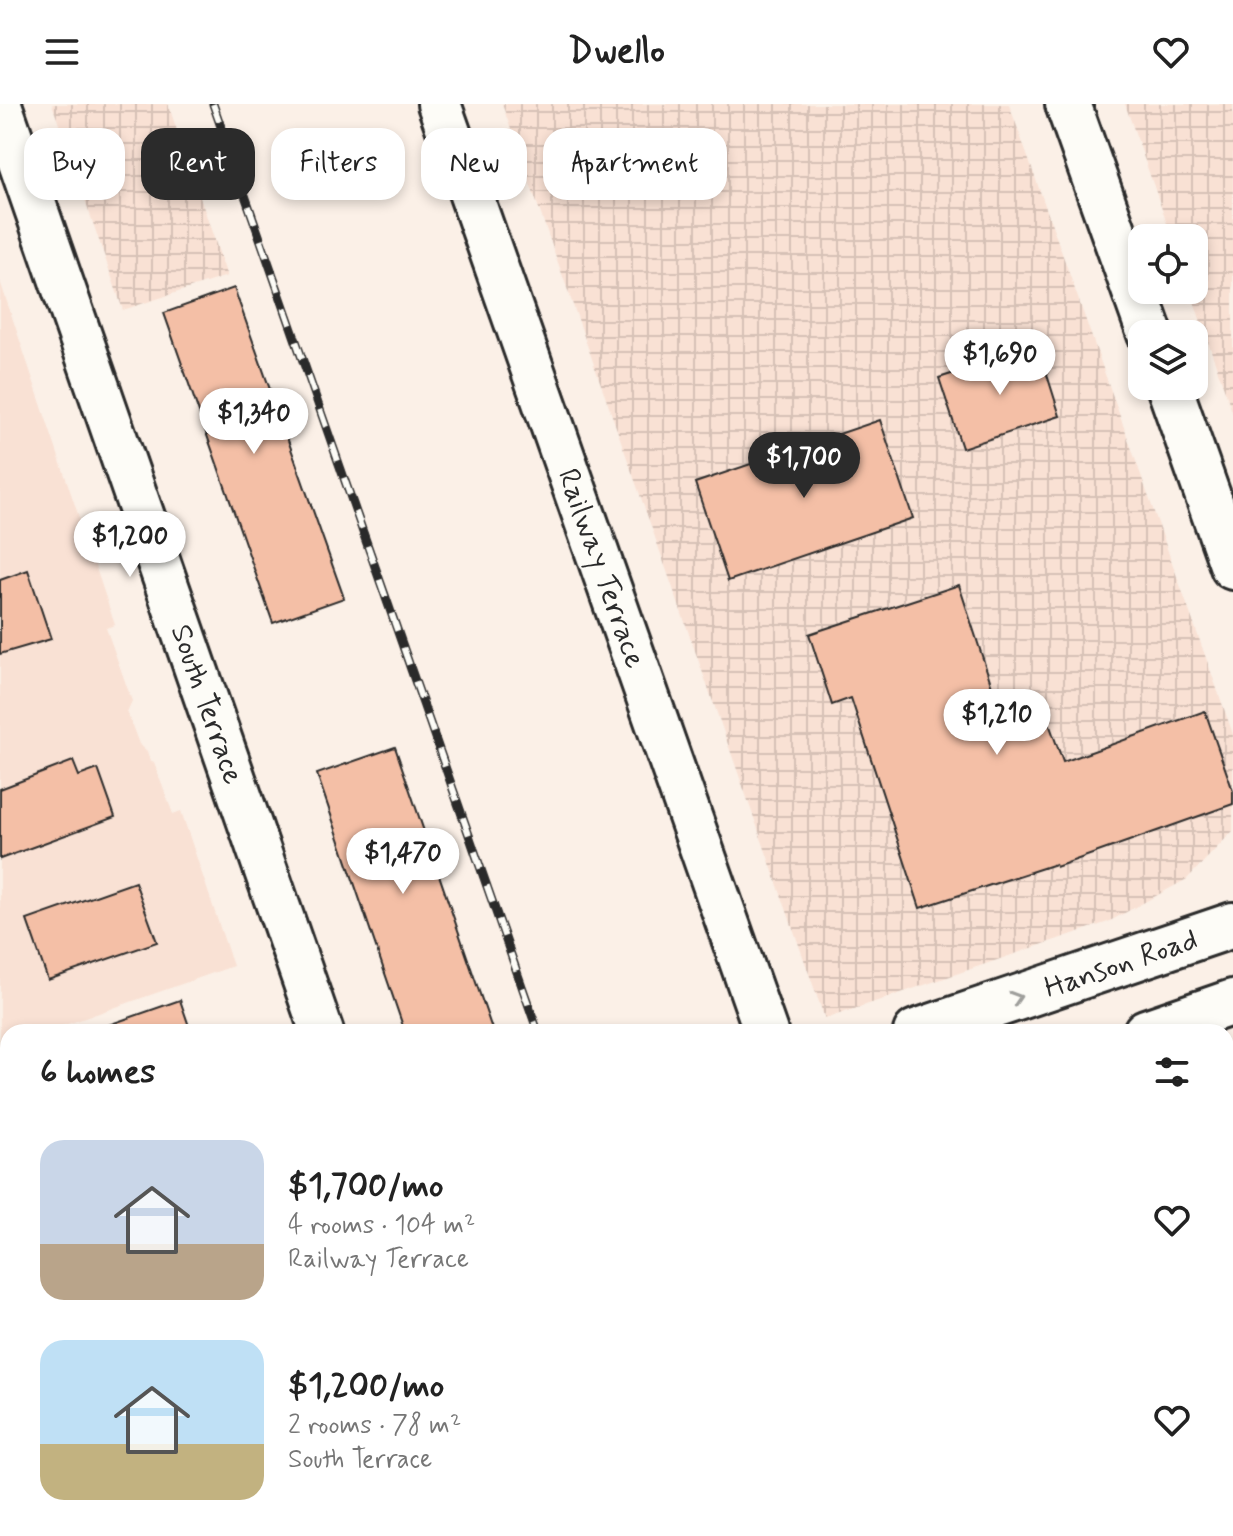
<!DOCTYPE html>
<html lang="en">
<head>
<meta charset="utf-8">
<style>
	body { margin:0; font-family:Mynerve,sans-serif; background:#f2f2f2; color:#222; height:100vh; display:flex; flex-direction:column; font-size:30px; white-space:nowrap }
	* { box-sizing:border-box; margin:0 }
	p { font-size:26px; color:#767676 }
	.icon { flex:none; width:44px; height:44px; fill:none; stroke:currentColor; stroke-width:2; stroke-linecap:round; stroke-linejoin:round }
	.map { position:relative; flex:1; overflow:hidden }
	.side { position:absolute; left:0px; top:920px; width:1234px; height:512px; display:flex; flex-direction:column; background:#fff; border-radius:24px 24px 0 0; box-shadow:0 4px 12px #0003 }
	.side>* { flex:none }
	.top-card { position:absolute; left:24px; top:24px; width:800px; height:72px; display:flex; gap:16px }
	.buttons { position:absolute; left:1128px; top:120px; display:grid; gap:16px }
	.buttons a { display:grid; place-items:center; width:80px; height:80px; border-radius:16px; background:#fff; box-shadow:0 4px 12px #0003; font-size:40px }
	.price { position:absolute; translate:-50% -68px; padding:0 18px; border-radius:28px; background:#fff; color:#222; font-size:26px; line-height:52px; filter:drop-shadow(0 2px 4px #0008) }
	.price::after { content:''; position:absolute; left:50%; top:48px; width:24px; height:18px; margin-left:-12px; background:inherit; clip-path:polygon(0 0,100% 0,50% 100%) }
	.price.current { background:#2b2b2b; color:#fff }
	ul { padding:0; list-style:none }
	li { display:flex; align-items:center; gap:24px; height:200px; padding:0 40px }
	li span { display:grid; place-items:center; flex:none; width:224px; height:160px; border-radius:24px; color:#555 }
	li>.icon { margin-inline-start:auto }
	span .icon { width:96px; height:96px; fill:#fffc; stroke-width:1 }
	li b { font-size:34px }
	h2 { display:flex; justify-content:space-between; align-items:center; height:96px; padding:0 40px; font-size:34px }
	.tag { padding:0 28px; border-radius:24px; background:#fff; box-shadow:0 4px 12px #0003; font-size:28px; line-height:72px }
	.tag.current { background:#2b2b2b; color:#fff }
	header { display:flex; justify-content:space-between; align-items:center; height:104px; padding:0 40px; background:#fff; font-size:36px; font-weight:700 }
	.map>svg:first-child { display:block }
</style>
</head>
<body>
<header><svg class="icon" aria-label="menu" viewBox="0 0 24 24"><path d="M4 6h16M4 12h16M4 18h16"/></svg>Dwello<svg class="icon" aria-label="heart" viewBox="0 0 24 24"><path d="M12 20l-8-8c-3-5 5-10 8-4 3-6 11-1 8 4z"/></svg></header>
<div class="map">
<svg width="1233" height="1432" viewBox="0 0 1233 1432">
	<defs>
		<pattern id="industrial-grid" width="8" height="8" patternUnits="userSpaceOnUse" patternTransform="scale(2)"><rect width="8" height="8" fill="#f9e1d4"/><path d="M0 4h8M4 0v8" fill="none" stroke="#d6c1b6"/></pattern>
	</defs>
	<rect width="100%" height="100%" fill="#fbf0e7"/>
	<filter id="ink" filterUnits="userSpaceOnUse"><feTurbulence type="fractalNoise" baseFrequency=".0125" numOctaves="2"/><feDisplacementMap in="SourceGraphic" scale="16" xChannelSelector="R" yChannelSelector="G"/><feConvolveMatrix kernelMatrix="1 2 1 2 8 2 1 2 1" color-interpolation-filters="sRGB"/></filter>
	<g filter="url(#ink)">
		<polygon fill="#f9e1d4" points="0,177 115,521 106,524 132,597 127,608 139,640 147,647 150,657 154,659 173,710 181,707 233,862 45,928 8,928 8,941 0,944"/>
		<g fill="url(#industrial-grid)">
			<polygon points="52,0 168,0 227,172 123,206"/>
			<polygon points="502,0 1009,0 1233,630 1233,727 1187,775 1108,818 825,915"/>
			<polygon points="1125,0 1233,0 1233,310 1190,186 1194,186 1194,134 1172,134"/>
		</g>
		<g fill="#f4bfa6" stroke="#2b2b2b" stroke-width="2">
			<polygon points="234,184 344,494 273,519 164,209"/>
			<polygon points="1038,242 1060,312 962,344 939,274"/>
			<polygon points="880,316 913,414 728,477 695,379"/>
			<polygon points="28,466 51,535 0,550 0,476"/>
			<polygon points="959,481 999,604 1038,589 1063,658 1205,607 1233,687 1233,700 1056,763 1055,760 920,804 851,594 832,601 809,530"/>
			<polygon points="395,643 493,928 405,928 317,670"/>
			<polygon points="73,657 79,672 98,665 115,713 0,755 0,685"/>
			<polygon points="135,778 157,838 48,876 27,816"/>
			<polygon points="180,896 191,928 101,928 100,924"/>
		</g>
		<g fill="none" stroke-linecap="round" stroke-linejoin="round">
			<g stroke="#2b2b2b" stroke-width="48">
				<g id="minor">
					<path id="s1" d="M439,0L766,928"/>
					<path id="s2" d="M0,1L322,928"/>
					<polyline points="1226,1276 1233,1296"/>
					<polyline points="941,1424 943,1432"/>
				</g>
			</g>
			<g stroke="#2b2b2b" stroke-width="50">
				<g id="tertiary">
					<polyline points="1068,0 1150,230"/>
					<polyline points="1169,282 1233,463"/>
				</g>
			</g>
			<g stroke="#2b2b2b" stroke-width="50">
				<g id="secondary">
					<path id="s3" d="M916,928L1233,821"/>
					<polyline points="1146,928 1233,898"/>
					<polyline points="0,1237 8,1234"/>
					<polyline points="0,1298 8,1295"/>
				</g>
			</g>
			<use href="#minor" stroke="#fdfcf7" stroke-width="42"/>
			<use href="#tertiary" stroke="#fdfcf7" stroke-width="44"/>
			<use href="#secondary" stroke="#fdfcf7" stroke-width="44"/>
			<g stroke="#2b2b2b" stroke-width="9">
				<g id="rail">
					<polyline points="213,0 538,928"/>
					<polyline points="712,1424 715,1432"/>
				</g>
			</g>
			<use href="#rail" stroke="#fdfcf7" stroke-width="6" stroke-dasharray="18" stroke-linecap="butt"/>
		</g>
		<defs><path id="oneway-chevron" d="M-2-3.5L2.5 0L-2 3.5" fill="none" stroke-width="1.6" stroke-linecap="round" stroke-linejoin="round" transform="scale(2)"/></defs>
		<use stroke="#9e9e9b" href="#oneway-chevron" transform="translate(1016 894) rotate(-18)"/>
	</g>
	<g text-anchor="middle" stroke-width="8" stroke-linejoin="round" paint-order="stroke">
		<g font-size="30" fill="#2b2b2b" stroke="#fdfcf7">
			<text dy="10" stroke="none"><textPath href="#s1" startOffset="492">Railway Terrace</textPath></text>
			<text dy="10" stroke="none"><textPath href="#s2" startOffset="634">South Terrace</textPath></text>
			<text dy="10" stroke="none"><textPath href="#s3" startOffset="216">Hanson Road</textPath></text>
		</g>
	</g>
</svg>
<div class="buttons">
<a><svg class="icon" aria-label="locate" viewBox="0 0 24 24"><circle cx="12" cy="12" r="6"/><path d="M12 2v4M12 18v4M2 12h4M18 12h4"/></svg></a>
<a><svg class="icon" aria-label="layers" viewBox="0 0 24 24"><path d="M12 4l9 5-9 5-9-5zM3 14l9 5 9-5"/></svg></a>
</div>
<b class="price" style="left:1000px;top:293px">$1,690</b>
<b class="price" style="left:254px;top:352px">$1,340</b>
<b class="price current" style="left:804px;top:396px">$1,700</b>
<b class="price" style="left:130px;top:475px">$1,200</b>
<b class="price" style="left:997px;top:653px">$1,210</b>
<b class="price" style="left:403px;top:792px">$1,470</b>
<div class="top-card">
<a class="tag">Buy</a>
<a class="tag current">Rent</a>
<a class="tag">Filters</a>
<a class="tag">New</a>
<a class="tag">Apartment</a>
</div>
<section class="side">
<h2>6 homes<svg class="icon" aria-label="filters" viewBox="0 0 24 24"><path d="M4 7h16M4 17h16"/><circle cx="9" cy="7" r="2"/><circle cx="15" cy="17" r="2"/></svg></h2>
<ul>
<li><span style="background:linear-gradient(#c9d6e8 65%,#b9a48a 0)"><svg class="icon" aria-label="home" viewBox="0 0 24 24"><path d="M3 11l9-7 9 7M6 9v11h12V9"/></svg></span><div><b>$1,700/mo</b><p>4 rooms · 104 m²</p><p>Railway Terrace</p></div><svg class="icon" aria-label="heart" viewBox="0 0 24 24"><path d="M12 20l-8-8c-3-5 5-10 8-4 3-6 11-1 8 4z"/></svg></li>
<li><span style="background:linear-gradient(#bfe0f5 65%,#c2b280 0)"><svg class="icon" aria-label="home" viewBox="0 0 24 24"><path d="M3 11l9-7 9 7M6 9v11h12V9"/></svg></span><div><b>$1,200/mo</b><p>2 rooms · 78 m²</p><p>South Terrace</p></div><svg class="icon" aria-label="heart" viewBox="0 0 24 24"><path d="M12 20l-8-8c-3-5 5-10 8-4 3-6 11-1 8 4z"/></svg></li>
</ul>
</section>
</div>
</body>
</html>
